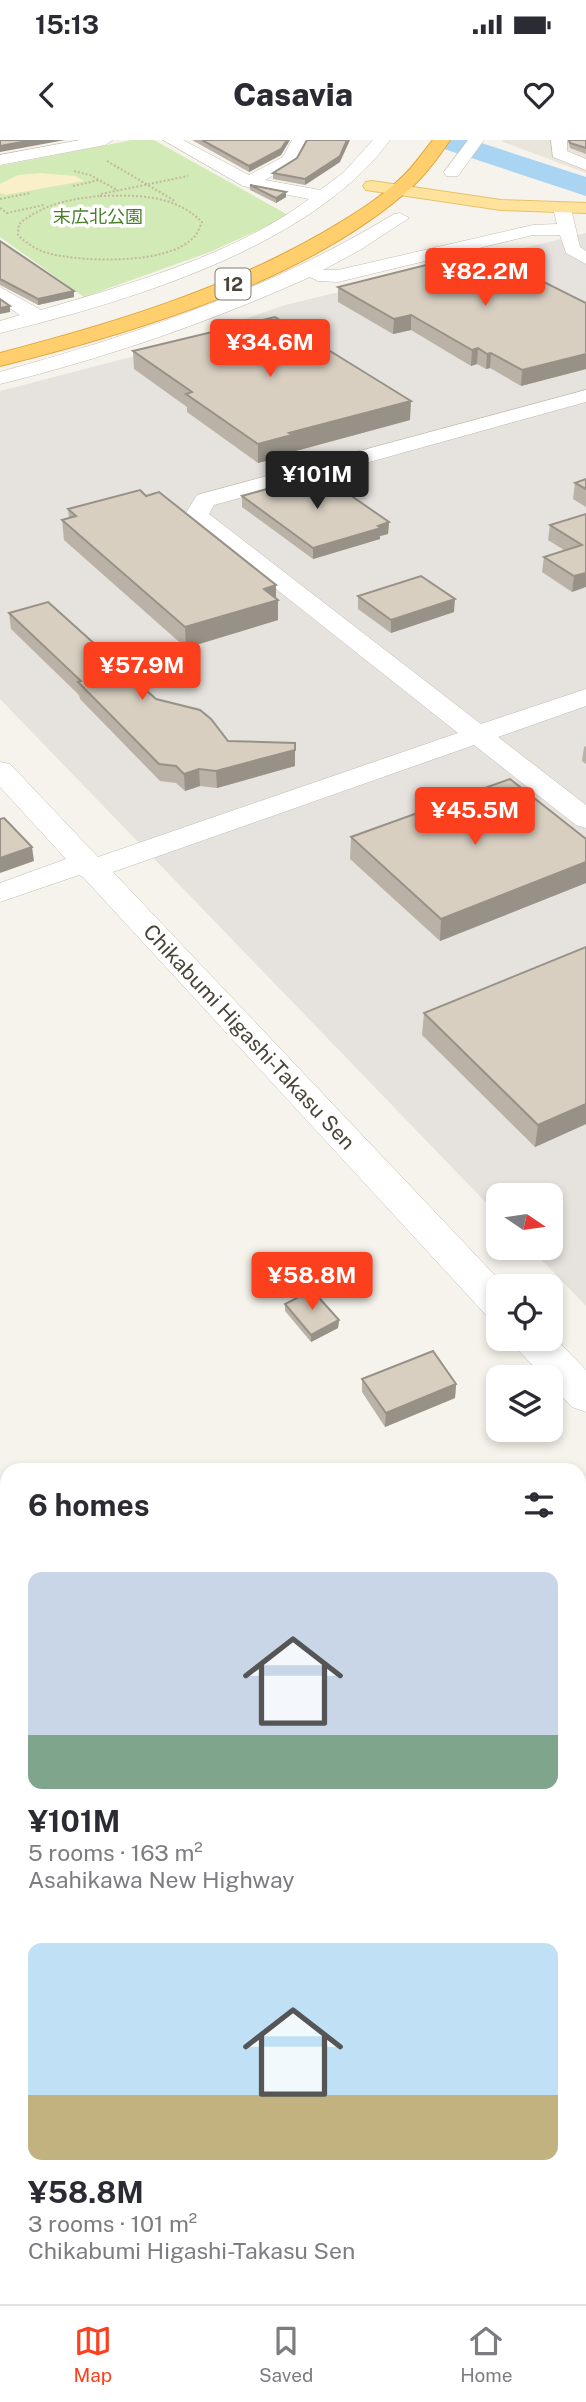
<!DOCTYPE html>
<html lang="en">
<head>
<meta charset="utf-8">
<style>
	body { margin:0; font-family:"Public Sans","Noto Sans JP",sans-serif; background:#f2f2f3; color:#2b2b33; height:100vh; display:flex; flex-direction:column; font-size:26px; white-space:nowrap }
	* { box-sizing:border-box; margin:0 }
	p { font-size:23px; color:#7c7c81 }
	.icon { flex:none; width:38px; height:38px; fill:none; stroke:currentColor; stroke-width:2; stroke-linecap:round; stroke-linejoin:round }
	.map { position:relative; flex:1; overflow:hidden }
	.panel { position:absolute; left:0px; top:1323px; width:586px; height:842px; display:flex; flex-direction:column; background:#fff; border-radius:21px 21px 0 0; box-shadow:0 4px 10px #0003 }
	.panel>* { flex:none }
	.needle { width:46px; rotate:103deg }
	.tools { position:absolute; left:486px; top:1043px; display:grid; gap:14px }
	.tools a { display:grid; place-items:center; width:77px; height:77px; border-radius:14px; background:#fff; box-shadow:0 4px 10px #0003; font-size:35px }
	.price { position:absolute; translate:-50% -60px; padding:0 16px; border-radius:7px; background:#fc3f1d; color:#fff; font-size:23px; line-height:46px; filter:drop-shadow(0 2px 4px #0008) }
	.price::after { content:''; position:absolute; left:50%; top:42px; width:21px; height:16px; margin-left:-10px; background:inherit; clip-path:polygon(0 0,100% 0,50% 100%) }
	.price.on { background:#222; color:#fff }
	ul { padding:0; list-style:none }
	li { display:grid; align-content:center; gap:14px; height:371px; padding:0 28px }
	li span { display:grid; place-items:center; height:217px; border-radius:14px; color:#555 }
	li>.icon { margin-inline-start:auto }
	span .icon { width:126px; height:126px; fill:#fffc; stroke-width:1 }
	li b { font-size:30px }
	h2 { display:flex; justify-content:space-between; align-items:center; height:84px; padding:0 28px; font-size:30px }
	.status { display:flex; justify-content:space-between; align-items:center; height:49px; padding:0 35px; background:#fff; direction:ltr }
	.status svg { height:19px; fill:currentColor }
	header { display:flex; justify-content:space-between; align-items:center; height:91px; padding:0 28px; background:#fff; font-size:32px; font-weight:800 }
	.menu { display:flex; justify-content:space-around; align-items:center; height:98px; border-top:2px solid #e1e1e2; background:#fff; font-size:19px; color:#7c7c81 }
	.menu a { display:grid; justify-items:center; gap:4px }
	.menu .on { color:#fc3f1d }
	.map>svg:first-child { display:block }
</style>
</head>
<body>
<div class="status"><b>15:13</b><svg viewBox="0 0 49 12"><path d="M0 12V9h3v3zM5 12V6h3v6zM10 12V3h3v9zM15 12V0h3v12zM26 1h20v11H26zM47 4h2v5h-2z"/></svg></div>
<header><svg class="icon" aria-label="back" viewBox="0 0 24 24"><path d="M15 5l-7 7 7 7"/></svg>Casavia<svg class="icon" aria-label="heart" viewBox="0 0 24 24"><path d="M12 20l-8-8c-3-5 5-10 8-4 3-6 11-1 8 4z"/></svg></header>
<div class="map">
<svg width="586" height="2164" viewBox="0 0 586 2164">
	<rect width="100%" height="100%" fill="#f6f3ec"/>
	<polygon fill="#eae5da" points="503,0 586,0 586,33 503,2"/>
	<polygon fill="#e6e2dd" points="586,93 586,1166 530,1108 551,1108 551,1055 499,1055 499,1076 0,559 0,251 162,209 285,165"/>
	<polygon fill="#d2eab5" points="132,0 154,0 290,76 210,112 84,157 0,97 0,26"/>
	<polygon fill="#f9efc9" points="40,33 75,36 84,41 5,55 0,53 0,44 18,35"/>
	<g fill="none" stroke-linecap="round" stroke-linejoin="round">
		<polygon fill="#a9d4f2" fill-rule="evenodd" points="431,0 472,0 586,37 586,56 435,6"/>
		<g stroke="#c2bbae" stroke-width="1">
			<g id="minor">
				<polygon points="80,0 113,0 105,5 0,25 0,15"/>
				<path d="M163,0H183L249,35L283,17L292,0H308L295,23L265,40L320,50L343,33L373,0H390C311,108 126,162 0,193V181L20,175L0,162V147L41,170C129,144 235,115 309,59L243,46Z"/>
				<polygon points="468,0 484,0 458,36 446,36 444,32"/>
				<polygon points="551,0 567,0 567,11 586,19 586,30 553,17"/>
				<path d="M562,63L571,68L580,107L586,111V124L566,113L560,95H533L338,142L318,141L310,137C210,182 106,218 0,244V232C140,193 269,150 394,74L400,73L409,78L360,110L323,130H338L533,85L557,84L553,68Z"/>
				<polygon points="586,250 586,262 214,365 209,374 481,584 586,549 586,566 498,597 586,665 586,688 576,685 474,605 113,732 505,1146 499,1146 499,1178 485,1174 83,737 79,735 0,762 0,743 66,719 0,647 0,622 10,624 98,717 458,593 184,376 197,355"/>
				<polygon points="551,1194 586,1230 586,1272 572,1267 551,1245 551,1237 544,1237 518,1210 513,1199 551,1199"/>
				<polygon points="586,1945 586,2001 579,2004 579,1948"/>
				<polygon points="287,2158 351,2158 348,2164 284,2164"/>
			</g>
		</g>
		<g stroke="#e6c16a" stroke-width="2">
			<polygon id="major" points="372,41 501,60 586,63 586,73 501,70 366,50 363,46 366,42"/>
		</g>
		<g stroke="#e0a43c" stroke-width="2">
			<path id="highway" d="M433,0H450C440,15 427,33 413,46C310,140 134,193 0,226V213C111,184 224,150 324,92C351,76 380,59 402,37C414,26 423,12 433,0Z"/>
		</g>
		<g stroke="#c4b79f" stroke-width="2" stroke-dasharray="2 2" stroke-linecap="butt">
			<polyline points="107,21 175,61"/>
			<polyline points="74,31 90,35 117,50"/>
			<polyline points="73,46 99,40"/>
			<polyline points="101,54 188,36"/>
			<path d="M100,56C137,55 174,54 202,82C200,86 198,93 194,97C169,125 85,122 51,114C38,111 27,104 18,95L19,84C43,64 70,59 100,56Z"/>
			<polyline points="0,59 31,53"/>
			<polyline points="0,68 7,73 44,65"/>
		</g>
		<use href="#minor" fill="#fff" fill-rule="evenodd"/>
		<use href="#major" fill="#ffe39c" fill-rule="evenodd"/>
		<use href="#highway" fill="#ffcf6e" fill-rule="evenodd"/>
	</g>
	<g fill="#bab2a6">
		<polygon points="192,0 290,0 281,15 249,32"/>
		<polygon points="568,0 586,0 586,14 570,8"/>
		<polygon points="297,18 340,22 305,45 273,39 273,33"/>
		<polygon points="250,45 286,57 276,63 250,50"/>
		<polygon points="0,101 74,157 38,165 0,145"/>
		<polygon points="338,147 586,163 586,229 521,246 490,228 486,229 477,224 471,226 411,190 393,194 338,162"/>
		<polygon points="133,211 410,280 292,312 292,314 258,323 187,272 187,267 134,229"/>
		<polygon points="586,339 586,367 573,359 575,343"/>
		<polygon points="242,356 389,382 388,394 380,396 380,399 313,419 242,367"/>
		<polygon points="68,369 276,458 278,460 278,480 186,508 64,400 62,380 69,378"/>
		<polygon points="586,374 572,452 542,432 544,417 564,410 548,400 550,385"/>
		<polygon points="358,456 454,472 391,493 358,469"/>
		<polygon points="9,473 228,601 295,626 217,648 200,646 185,651 176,643 160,641 80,559 79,555 11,489"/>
		<polygon points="586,606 586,624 582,621 584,607"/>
		<polygon points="471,653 586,699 586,743 440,801 350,719 351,697 419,672 420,665"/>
		<polygon points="586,807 586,984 535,1007 422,895 424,873"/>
		<polygon points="285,1164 339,1180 338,1188 311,1202 285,1171"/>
		<polygon points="362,1239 456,1244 455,1258 385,1287 362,1252"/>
		<polygon points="579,1423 586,1430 586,1505 579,1497"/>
	</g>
	<g fill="#979187">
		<polygon points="33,0 65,0 0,12 0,6"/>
		<polygon points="287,0 290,0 281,15 249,32 249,26"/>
		<polygon points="347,0 350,0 340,22 305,45 305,39"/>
		<polygon points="286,52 286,57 276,63 276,58"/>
		<polygon points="74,151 74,157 38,165 38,159"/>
		<polygon points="10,166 10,172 0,174 0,168"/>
		<polygon points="411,175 411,190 393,194 394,179"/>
		<polygon points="478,208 477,224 471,226 472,210"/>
		<polygon points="491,213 490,228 486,229 487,214"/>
		<polygon points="586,214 586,229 521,246 522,230"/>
		<polygon points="411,261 410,280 292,312 292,314 258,323 258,304 289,293"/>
		<polygon points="389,382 388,394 380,396 380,399 313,419 313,408"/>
		<polygon points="586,433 586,447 572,452 574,436"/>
		<polygon points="276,445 276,460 278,460 278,480 186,508 185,487 264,449"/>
		<polygon points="455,459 454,472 391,493 391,480"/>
		<polygon points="295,610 295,626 217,648 216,631"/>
		<polygon points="199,629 200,646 185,651 184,634"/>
		<polygon points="32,707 34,721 0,733 0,718"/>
		<polygon points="586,722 586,743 440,801 441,779"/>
		<polygon points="586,964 586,984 535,1007 538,985"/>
		<polygon points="339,1180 338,1188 311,1202 311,1195"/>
		<polygon points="456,1244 455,1258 385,1287 386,1273"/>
	</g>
	<g fill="#d8cfc1" stroke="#979187" stroke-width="2">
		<polygon points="0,0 33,0 0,6"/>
		<polygon points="202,0 287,0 281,9 249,26"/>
		<polygon points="307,0 347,0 340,16 305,39 273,33 297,18"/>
		<polygon points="569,0 586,0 586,8 570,3"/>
		<polygon points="250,45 286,52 276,58"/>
		<polygon points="0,101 74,151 38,159 0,139"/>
		<polygon points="482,111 586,163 586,214 522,230 491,213 487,214 478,208 472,210 411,175 394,179 338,147"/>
		<polygon points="0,159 10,166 0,168"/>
		<polygon points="275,177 411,261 289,293 292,295 258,304 186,254 192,252 133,211"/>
		<polygon points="320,334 389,382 378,386 381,388 313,408 242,356"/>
		<polygon points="586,339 586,349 575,343"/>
		<polygon points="140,350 146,356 159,352 276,445 264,449 278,460 185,487 62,380 76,376 68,369"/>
		<polygon points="586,374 586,433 574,436 544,417 582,405 550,385"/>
		<polygon points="421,436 455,459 391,480 358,456"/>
		<polygon points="48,462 156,559 200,570 211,579 228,601 295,603 295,610 216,631 199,629 184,634 176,626 159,624 78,542 81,541 9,473"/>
		<polygon points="510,639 586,699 586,722 441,779 351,697 426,670 420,665 465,649 471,653"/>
		<polygon points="4,678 32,707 0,718 0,679"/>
		<polygon points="586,807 586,964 538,985 424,873"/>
		<polygon points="312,1150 339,1180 311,1195 285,1164"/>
		<polygon points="433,1211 456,1244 386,1273 362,1239"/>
		<polygon points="579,1423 586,1430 586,1489 579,1481"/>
	</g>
	<g text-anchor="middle" stroke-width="7" stroke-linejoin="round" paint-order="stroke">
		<g font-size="18" fill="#4a7f2a" stroke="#fff">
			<text x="98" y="83">末広北公園</text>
		</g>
		<rect fill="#fff" stroke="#817c74" stroke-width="2" x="215.5" y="128.5" width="35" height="31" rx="5"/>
		<g font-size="19" font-weight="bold" fill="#4b4439">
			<text x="233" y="151">12</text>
		</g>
		<g font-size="21" fill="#4b4439" stroke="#fff">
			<text transform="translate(249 897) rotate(47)" y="7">Chikabumi Higashi-Takasu Sen</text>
		</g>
	</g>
</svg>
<div class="tools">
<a><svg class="needle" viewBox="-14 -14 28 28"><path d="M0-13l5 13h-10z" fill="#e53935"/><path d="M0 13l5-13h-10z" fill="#7c7c81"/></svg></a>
<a><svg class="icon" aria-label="locate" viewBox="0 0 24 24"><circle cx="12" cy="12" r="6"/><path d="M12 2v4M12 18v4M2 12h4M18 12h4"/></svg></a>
<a><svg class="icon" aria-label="layers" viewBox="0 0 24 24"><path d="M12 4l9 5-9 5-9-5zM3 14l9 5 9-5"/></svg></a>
</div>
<b class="price" style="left:485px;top:168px">¥82.2M</b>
<b class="price" style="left:270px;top:239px">¥34.6M</b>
<b class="price on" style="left:317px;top:371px">¥101M</b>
<b class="price" style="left:142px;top:562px">¥57.9M</b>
<b class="price" style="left:475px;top:707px">¥45.5M</b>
<b class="price" style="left:312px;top:1172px">¥58.8M</b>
<section class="panel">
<h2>6 homes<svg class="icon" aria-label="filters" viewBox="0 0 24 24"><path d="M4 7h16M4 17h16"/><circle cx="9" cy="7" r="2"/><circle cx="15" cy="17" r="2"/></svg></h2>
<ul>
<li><span style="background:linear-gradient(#c9d6e8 75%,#7fa58c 0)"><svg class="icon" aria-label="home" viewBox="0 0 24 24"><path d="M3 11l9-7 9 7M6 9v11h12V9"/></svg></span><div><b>¥101M</b><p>5 rooms · 163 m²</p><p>Asahikawa New Highway</p></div></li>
<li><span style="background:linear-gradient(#bfe0f5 70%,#c2b280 0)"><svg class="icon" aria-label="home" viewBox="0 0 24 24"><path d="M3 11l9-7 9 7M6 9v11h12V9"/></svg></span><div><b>¥58.8M</b><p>3 rooms · 101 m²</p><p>Chikabumi Higashi-Takasu Sen</p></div></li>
</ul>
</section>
</div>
<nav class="menu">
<a class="on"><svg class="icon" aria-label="map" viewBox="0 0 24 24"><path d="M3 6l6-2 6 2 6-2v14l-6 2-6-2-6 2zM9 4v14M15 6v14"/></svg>Map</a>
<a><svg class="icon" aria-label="saved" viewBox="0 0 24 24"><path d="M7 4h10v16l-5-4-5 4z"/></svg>Saved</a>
<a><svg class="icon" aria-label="home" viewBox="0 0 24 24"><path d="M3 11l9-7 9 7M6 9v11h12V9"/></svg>Home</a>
</nav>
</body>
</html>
